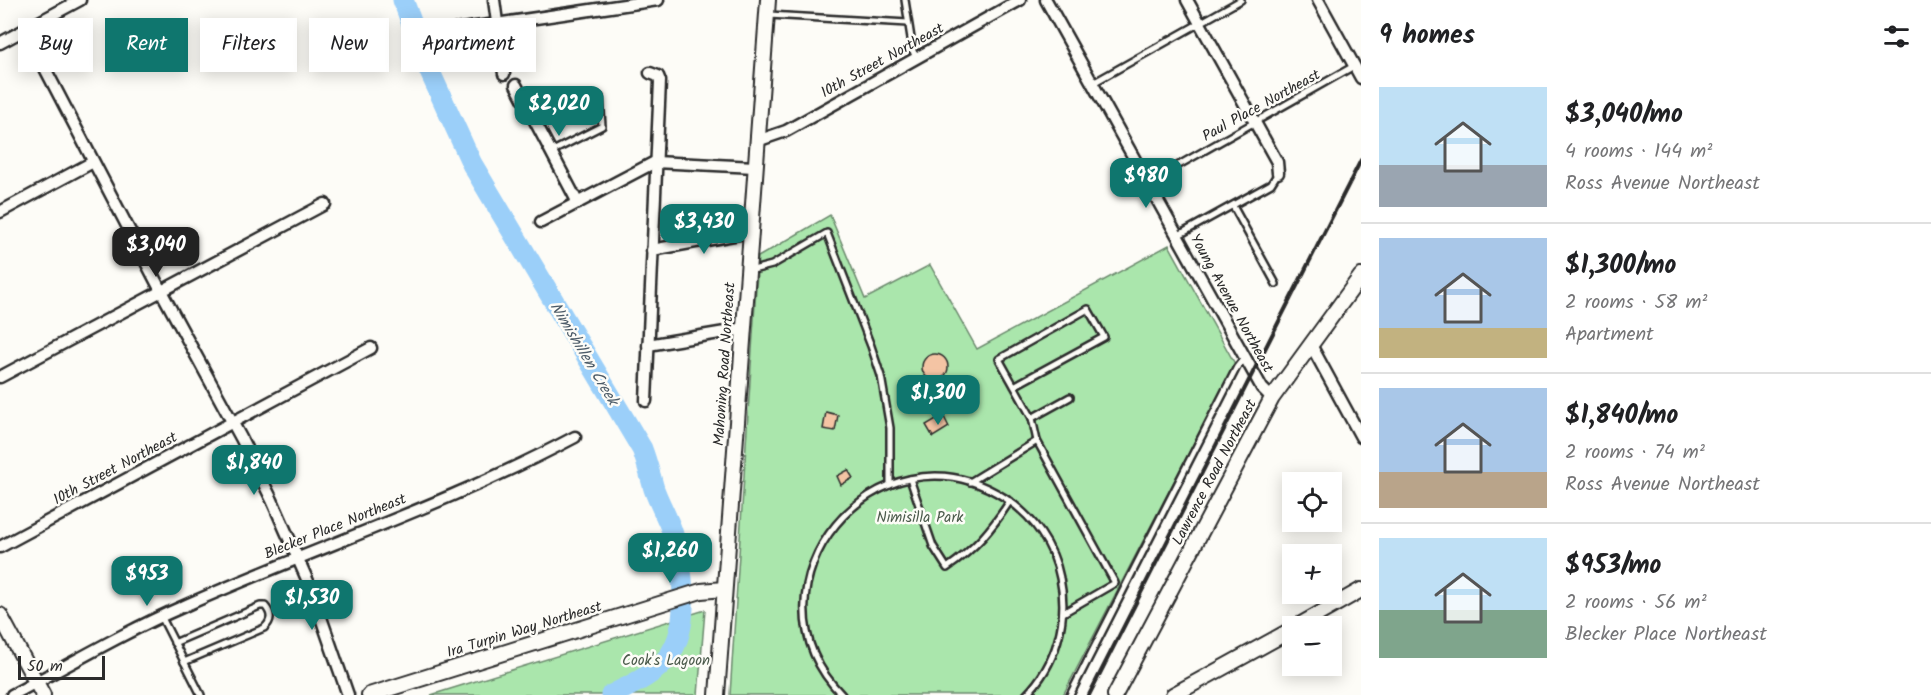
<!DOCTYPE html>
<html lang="en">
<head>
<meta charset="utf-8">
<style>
	body { margin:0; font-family:Kalam,sans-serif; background:#f6f6f6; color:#202124; height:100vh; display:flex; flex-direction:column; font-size:22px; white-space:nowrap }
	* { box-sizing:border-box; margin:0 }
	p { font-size:20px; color:#757577 }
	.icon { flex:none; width:33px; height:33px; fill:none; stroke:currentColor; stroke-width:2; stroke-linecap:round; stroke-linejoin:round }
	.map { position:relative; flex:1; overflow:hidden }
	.drawer { display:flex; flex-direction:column; background:#fff; width:570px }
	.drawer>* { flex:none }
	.top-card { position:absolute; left:18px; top:18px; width:570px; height:54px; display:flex; gap:12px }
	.controls { position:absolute; left:1282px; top:472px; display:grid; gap:12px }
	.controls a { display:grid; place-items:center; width:60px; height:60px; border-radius:0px; background:#fff; box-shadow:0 3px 15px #0003; font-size:30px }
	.scale { position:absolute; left:18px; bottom:15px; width:87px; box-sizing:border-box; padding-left:6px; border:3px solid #2b2b2b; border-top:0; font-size:16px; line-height:21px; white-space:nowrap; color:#2b2b2b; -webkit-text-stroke:4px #fdfcf7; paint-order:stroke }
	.price { position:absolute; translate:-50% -51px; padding:0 14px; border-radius:12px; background:#0f766e; color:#fff; font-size:20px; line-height:39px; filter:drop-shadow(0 2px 3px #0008) }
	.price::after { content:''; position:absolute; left:50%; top:36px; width:18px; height:14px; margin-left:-9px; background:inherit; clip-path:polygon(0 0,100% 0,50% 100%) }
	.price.current { background:#222; color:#fff }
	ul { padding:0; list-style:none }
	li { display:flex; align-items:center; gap:18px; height:150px; padding:0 18px }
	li+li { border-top:2px solid #e0e0e0 }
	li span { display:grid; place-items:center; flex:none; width:168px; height:120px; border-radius:0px; color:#555 }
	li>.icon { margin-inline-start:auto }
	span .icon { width:72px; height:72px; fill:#fffc; stroke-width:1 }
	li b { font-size:26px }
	h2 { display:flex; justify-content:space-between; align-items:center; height:72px; padding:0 18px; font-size:26px }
	.pill { padding:0 21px; border-radius:0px; background:#fff; box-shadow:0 3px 15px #0003; font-size:21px; line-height:54px }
	.pill.current { background:#0f766e; color:#fff }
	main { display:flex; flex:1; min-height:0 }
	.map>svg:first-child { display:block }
</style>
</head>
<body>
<main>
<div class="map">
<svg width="1361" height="695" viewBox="0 0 1361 695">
	<rect width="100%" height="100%" fill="#fdfcf7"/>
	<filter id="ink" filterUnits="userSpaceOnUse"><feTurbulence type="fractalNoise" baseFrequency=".0167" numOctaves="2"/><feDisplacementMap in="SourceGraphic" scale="12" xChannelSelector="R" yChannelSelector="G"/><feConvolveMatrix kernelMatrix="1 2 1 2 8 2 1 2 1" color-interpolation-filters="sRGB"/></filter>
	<g filter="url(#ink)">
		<g fill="#aae6ac" stroke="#6a886c" stroke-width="1.5">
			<polygon points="830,215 865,299 930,265 977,349 1169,245 1235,364 1063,695 730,695 758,257"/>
			<polygon points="705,610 698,695 431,695"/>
		</g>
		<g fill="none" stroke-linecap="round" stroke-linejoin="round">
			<path stroke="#9bcff9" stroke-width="21" d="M403,0L430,72L472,164L642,449C647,462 650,475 654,489C659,503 667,517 672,531C683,566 692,626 668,657C654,675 631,685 611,695"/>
		</g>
		<g fill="#f4c4a4" stroke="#2b2b2b" stroke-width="1.5">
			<circle cx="935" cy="367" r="13"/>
			<polygon points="826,412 838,415 835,431 823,429"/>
			<polygon points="943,415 949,427 933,437 926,425"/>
			<polygon points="848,470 853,478 841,485 837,476"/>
		</g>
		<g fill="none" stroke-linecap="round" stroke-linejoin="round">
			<g stroke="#2b2b2b" stroke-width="10">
				<g id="lane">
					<polyline points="905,0 913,51 916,58"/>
					<polyline points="769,15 908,23"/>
					<polyline points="1093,83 1241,0"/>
					<polyline points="551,152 602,126 600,97"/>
					<polyline points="1147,183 1354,66"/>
					<polyline points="1233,206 1276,284"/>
					<polyline points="1177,236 1271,184 1278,173"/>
					<polyline points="749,271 772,265 827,233 871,346 881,376 890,428 890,485"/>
					<polyline points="1014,386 1104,337 1088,309 999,359 1032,418 1037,441 1115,583 1063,613"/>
					<polyline points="1032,418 1070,397"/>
					<path d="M910,479L933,546L947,568C976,548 991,530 1010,501"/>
					<polyline points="970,482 1037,441"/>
					<polyline points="161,616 201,695"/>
					<path d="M174,643L260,606H265C272,614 272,621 264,628L184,662"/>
					<path d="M842,695C736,587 877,415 1005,498C1033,516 1054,546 1060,578C1069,620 1056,665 1026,695"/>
					<polyline points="1070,695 1237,367 1244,358"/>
				</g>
			</g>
			<g stroke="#2b2b2b" stroke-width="15">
				<g id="street">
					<polyline points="494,0 504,74"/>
					<polyline points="1046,0 1262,388 1272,398"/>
					<polyline points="1187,0 1277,162 1278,173"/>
					<polyline points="1318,0 1361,78"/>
					<polyline points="25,30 161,291 241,438 272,500 310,586 348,695"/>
					<polyline points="455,30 658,0"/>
					<polyline points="0,43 80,0"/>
					<polyline points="516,85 578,203"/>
					<polyline points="757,141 786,131 1020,0"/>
					<polyline points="0,212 93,162"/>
					<polyline points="541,222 655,162 755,167"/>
					<polyline points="652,250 750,232"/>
					<polyline points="648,345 743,329"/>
					<polyline points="1311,345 1361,437"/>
					<polyline points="0,377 325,204"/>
					<polyline points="646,401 660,81 658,76 650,73"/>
					<polyline points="0,547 371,348"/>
					<path d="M12,695C69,665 124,632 182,607C312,549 449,504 575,437"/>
				</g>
			</g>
			<g stroke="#2b2b2b" stroke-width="18">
				<g id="secondary">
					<polyline points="0,615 43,695"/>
					<polyline points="1296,627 1361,590"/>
					<polyline points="369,695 701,591 724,589"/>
					<polyline points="717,695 768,0"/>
					<polyline points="1115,695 1272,398 1361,276"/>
					<polyline points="1173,695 1293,629"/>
				</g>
			</g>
			<use href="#lane" stroke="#fdfcf7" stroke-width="5"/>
			<use href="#street" stroke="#fdfcf7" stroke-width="10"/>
			<use href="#secondary" stroke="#fdfcf7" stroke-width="14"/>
			<polyline stroke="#2b2b2b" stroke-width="4" points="1089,695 1361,160"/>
		</g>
	</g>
	<g text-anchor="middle" stroke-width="5" stroke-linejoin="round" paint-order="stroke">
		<g font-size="15" fill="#2b2b2b" stroke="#fdfcf7">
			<text transform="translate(882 60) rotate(-29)" y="5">10th Street Northeast</text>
			<text transform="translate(1261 105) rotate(-29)" y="5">Paul Place Northeast</text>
			<text transform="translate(1232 303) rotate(61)" y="5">Young Avenue Northeast</text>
			<text transform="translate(724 364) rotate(-86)" y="5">Mahoning Road Northeast</text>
			<text transform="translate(115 468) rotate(-28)" y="5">10th Street Northeast</text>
			<text transform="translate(1214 472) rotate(-62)" y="5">Lawrence Road Northeast</text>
			<text transform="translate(335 526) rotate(-22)" y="5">Blecker Place Northeast</text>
			<text transform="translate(524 629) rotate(-17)" y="5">Ira Turpin Way Northeast</text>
		</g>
		<g font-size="15" fill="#4b5a4b" stroke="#fdfcf7">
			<text x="920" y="522">Nimisilla Park</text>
			<text x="666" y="665">Cook's Lagoon</text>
		</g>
		<g font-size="16" font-style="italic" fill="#4d5c69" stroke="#fdfcf7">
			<text transform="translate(585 353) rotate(59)" y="6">Nimishillen Creek</text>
		</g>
	</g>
</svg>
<div class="controls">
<a><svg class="icon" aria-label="locate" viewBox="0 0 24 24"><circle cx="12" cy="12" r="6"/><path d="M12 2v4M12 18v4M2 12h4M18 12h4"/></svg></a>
<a>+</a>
<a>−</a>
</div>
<div class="scale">50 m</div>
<b class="price" style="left:559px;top:137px">$2,020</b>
<b class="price" style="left:1146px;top:209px">$980</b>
<b class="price" style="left:704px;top:255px">$3,430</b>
<b class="price current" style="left:156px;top:278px">$3,040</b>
<b class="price" style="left:938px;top:426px">$1,300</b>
<b class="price" style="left:254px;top:496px">$1,840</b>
<b class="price" style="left:670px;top:584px">$1,260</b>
<b class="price" style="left:147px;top:607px">$953</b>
<b class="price" style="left:312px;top:631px">$1,530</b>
<div class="top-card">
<a class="pill">Buy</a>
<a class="pill current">Rent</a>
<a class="pill">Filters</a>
<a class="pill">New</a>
<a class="pill">Apartment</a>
</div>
</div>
<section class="drawer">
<h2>9 homes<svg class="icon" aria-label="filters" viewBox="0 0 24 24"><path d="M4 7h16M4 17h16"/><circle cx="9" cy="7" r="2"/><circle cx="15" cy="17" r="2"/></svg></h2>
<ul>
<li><span style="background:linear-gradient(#bfe0f5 65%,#9aa5b1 0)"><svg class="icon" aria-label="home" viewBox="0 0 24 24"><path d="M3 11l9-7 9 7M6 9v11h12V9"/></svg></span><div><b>$3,040/mo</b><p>4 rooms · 144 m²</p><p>Ross Avenue Northeast</p></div></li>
<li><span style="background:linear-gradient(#a9c7e8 75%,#c2b280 0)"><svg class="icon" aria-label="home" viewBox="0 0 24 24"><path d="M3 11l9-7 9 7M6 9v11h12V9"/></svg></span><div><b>$1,300/mo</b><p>2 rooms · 58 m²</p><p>Apartment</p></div></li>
<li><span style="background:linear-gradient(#a9c7e8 70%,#b9a48a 0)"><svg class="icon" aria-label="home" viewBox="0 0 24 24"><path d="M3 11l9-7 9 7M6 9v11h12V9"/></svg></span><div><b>$1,840/mo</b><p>2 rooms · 74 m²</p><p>Ross Avenue Northeast</p></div></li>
<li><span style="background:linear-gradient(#bfe0f5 60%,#7fa58c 0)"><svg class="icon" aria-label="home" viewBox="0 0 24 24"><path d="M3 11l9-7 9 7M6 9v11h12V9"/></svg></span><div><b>$953/mo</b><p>2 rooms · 56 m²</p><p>Blecker Place Northeast</p></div></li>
</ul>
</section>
</main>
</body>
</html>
